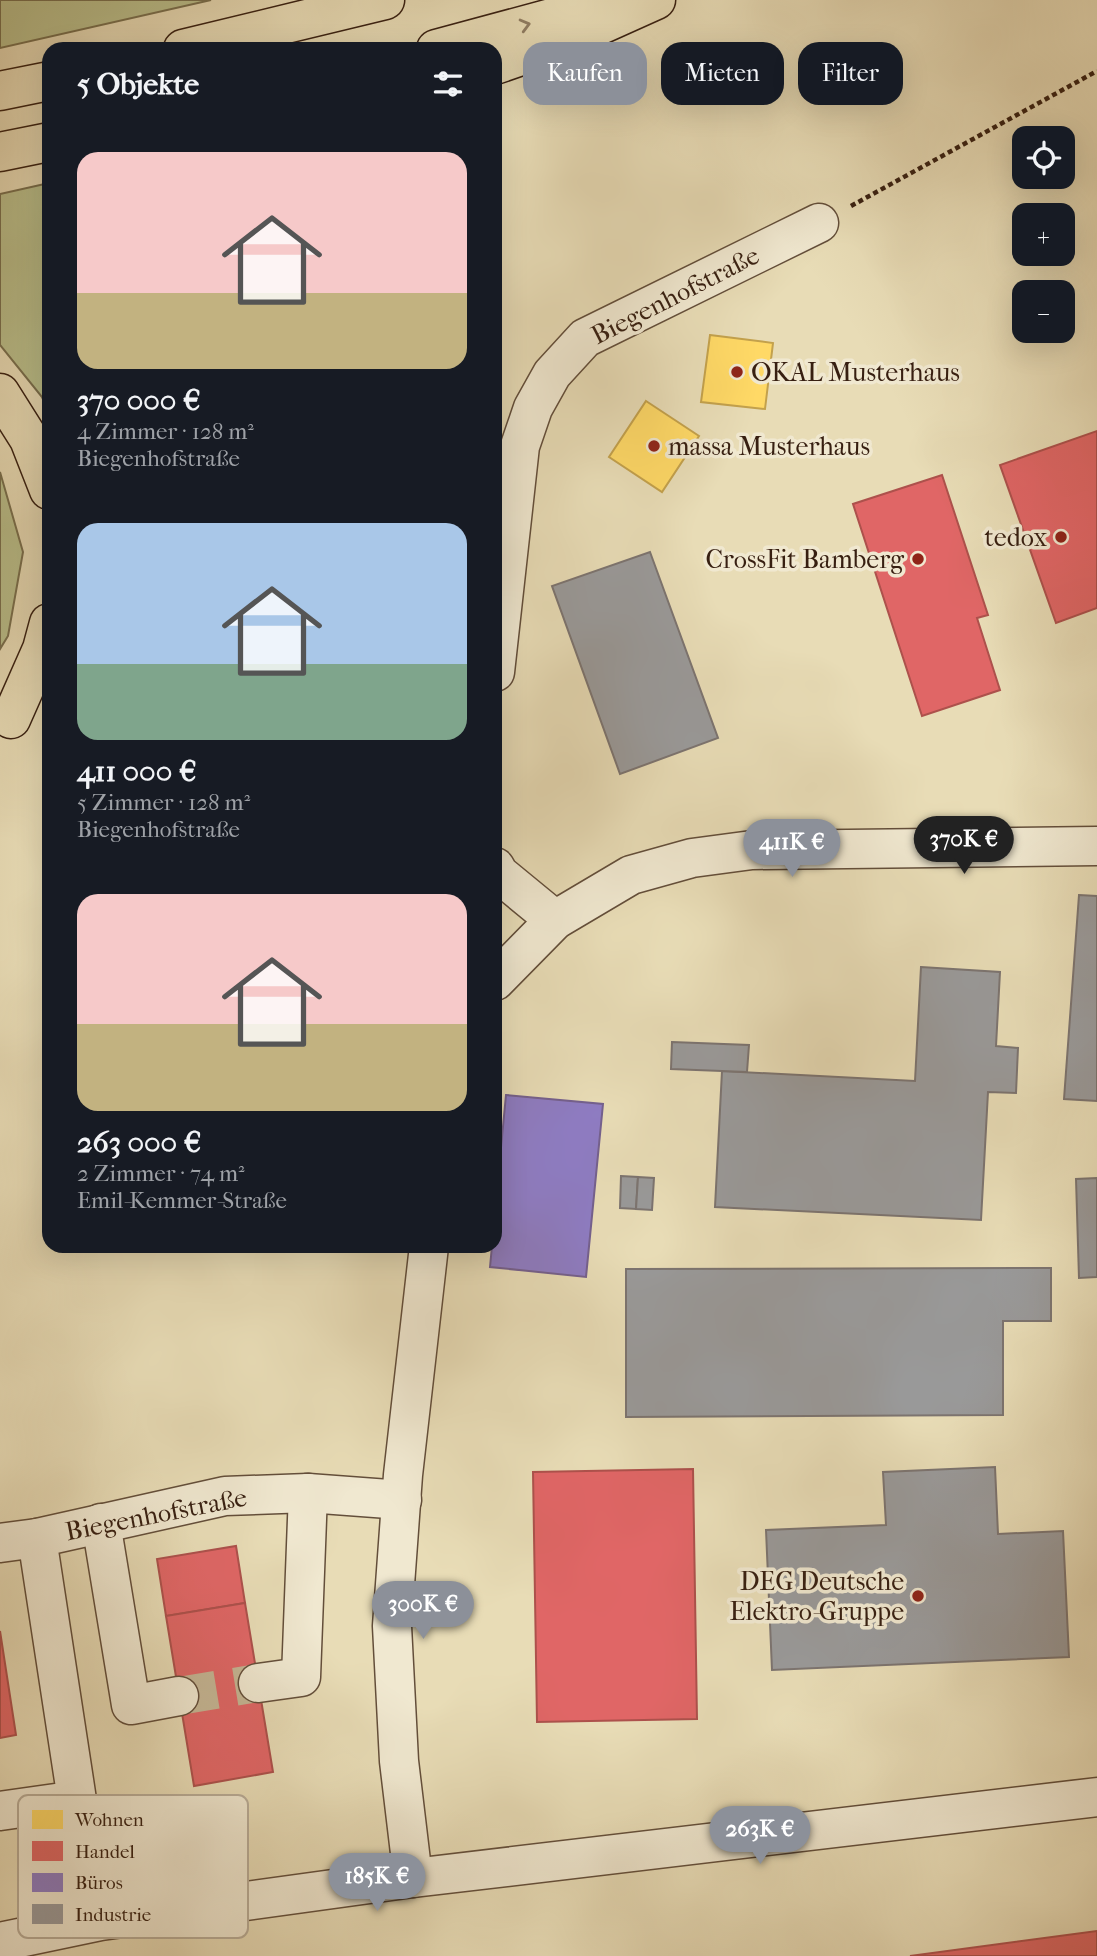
<!DOCTYPE html>
<html lang="de">
<head>
<meta charset="utf-8">
<style>
	body { margin:0; font-family:"IM FELL French Canon",serif; background:#242831; color:#f1f3f6; height:100vh; display:flex; flex-direction:column; font-size:26px; white-space:nowrap }
	* { box-sizing:border-box; margin:0 }
	p { font-size:23px; color:#9ea1a6 }
	.icon { flex:none; width:38px; height:38px; fill:none; stroke:currentColor; stroke-width:2; stroke-linecap:round; stroke-linejoin:round }
	.map { position:relative; flex:1; overflow:hidden }
	.details { position:absolute; left:42px; top:42px; width:460px; height:1211px; display:flex; flex-direction:column; background:#171b24; border-radius:21px; box-shadow:0 7px 28px #0002 }
	.details>* { flex:none }
	.hud { position:absolute; left:523px; top:42px; width:467px; height:63px; display:flex; gap:14px }
	.controls { position:absolute; left:1012px; top:126px; display:grid; gap:14px }
	.controls a { display:grid; place-items:center; width:63px; height:63px; border-radius:14px; background:#171b24; box-shadow:0 7px 28px #0002; font-size:35px }
	.price { position:absolute; translate:-50% -60px; padding:0 16px; border-radius:24px; background:#8c9099; color:#fff; font-size:23px; line-height:46px; filter:drop-shadow(0 2px 4px #0008) }
	.price::after { content:''; position:absolute; left:50%; top:42px; width:21px; height:16px; margin-left:-10px; background:inherit; clip-path:polygon(0 0,100% 0,50% 100%) }
	.price.on { background:#222; color:#fff }
	ul { padding:0; list-style:none }
	li { display:grid; align-content:center; gap:14px; height:371px; padding:0 35px }
	li span { display:grid; place-items:center; height:217px; border-radius:21px; color:#555 }
	li>.icon { margin-inline-start:auto }
	span .icon { width:126px; height:126px; fill:#fffc; stroke-width:1 }
	li b { font-size:30px }
	h2 { display:flex; justify-content:space-between; align-items:center; height:84px; padding:0 35px; font-size:30px }
	.chip { padding:0 24px; border-radius:21px; background:#171b24; box-shadow:0 7px 28px #0002; font-size:24px; line-height:63px }
	.chip.on { background:#8c9099; color:#fff }
	.map>svg:first-child { display:block }
</style>
</head>
<body>
<div class="map">
<svg width="1097" height="1956" viewBox="0 0 1097 1956">
	<rect width="100%" height="100%" fill="#e8dcb6"/>
	<filter id="stains"><feTurbulence type="fractalNoise" baseFrequency=".00286" numOctaves="4"/><feColorMatrix values="0 0 0 0 .2 0 0 0 0 .09 0 0 0 0 .02 0 0 0 .5 -.17"/></filter>
	<radialGradient id="worn" r=".72"><stop offset=".6" stop-color="#630" stop-opacity="0"/><stop offset="1" stop-color="#630" stop-opacity=".3"/></radialGradient>
	<g fill="#b9bf8c" stroke="#786f4e" stroke-width="2">
		<polygon points="0,0 211,0 0,48"/>
		<polygon points="49,183 49,413 42,397 0,345 0,194"/>
		<polygon points="0,472 23,552 8,636 0,649"/>
	</g>
	<g fill="#ffd966" stroke="#c3a14c" stroke-width="2">
		<polygon points="710,335 773,343 765,409 701,402"/>
		<polygon points="646,401 699,436 662,492 609,457"/>
	</g>
	<g fill="#e06666" stroke="#ad514c" stroke-width="2">
		<polygon points="1097,431 1097,608 1056,623 1000,465"/>
		<polygon points="942,475 988,615 977,618 1000,690 922,716 853,504"/>
		<polygon points="693,1469 697,1719 537,1722 533,1472"/>
		<polygon points="236,1546 245,1603 166,1616 157,1559"/>
		<polygon points="245,1603 273,1772 194,1786 166,1616"/>
		<polygon points="0,1631 16,1735 0,1738"/>
		<polygon points="1097,1931 1097,1956 910,1956"/>
	</g>
	<polygon fill="#8e7cc3" stroke="#74608e" stroke-width="2" points="506,1095 603,1104 586,1277 490,1267 492,1246 495,1246 495,1210"/>
	<g fill="#999" stroke="#7c7470" stroke-width="2">
		<polygon points="650,552 718,738 620,774 552,586"/>
		<polygon points="1079,895 1097,896 1097,1101 1064,1099"/>
		<polygon points="921,967 1000,972 996,1046 1018,1048 1016,1093 988,1092 981,1220 715,1207 722,1071 915,1081"/>
		<polygon points="672,1042 749,1045 747,1072 671,1069"/>
		<polygon points="621,1176 638,1177 636,1209 620,1208"/>
		<polygon points="638,1177 654,1178 652,1210 636,1209"/>
		<polygon points="1097,1178 1097,1277 1079,1278 1076,1179"/>
		<polygon points="1051,1268 1051,1321 1003,1321 1003,1415 626,1417 626,1269"/>
		<polygon points="995,1467 998,1534 1063,1531 1069,1657 772,1670 766,1530 886,1525 883,1472"/>
	</g>
	<g fill="none" stroke-linecap="round" stroke-linejoin="round">
		<polyline stroke="#c5b695" stroke-width="38" stroke-dasharray="38 19" stroke-linecap="butt" points="179,1696 258,1683"/>
		<g stroke="#634e3a" stroke-width="41">
			<g id="minor">
				<polyline points="495,672 520,446 533,408 552,374 585,338 819,223"/>
				<polyline points="495,867 499,874 555,920"/>
				<polyline points="495,981 555,920 631,875 692,858 752,850 1097,846"/>
				<polyline points="101,1523 131,1705 179,1696"/>
				<polyline points="0,1543 37,1538 225,1496 308,1493 402,1500"/>
				<polyline points="258,1683 301,1677 308,1493"/>
				<polyline points="0,1811 77,1800 37,1538"/>
				<polyline points="413,1878 399,1761 392,1626 403,1475 429,1246"/>
				<polyline points="0,1942 101,1921 413,1878 1097,1797"/>
			</g>
		</g>
		<g stroke="#371f11" stroke-width="41">
			<g id="highway">
				<polyline points="183,49 385,0"/>
				<polyline points="436,49 618,0"/>
				<polyline points="495,65 567,40 656,0"/>
				<polyline points="0,91 49,81"/>
				<polyline points="0,152 49,142"/>
				<polyline points="0,393 29,439 49,490"/>
				<polyline points="11,719 42,649 49,623"/>
			</g>
		</g>
		<polyline stroke="#371f11" stroke-width="4.5" stroke-dasharray="5 3.5" stroke-linecap="butt" points="851,206 1097,71"/>
		<use href="#minor" stroke="#f0e8d0" stroke-width="38"/>
		<use href="#highway" stroke="#e8dcb6" stroke-width="38"/>
	</g>
	<defs><path id="oneway-chevron" d="M-2-3.5L2.5 0L-2 3.5" fill="none" stroke-width="1.6" stroke-linecap="round" stroke-linejoin="round" transform="scale(1.75)"/></defs>
	<use stroke="#907e64" href="#oneway-chevron" transform="translate(525 25) rotate(-15)"/>
	<g fill="#8f2418" stroke="#f0e8d0" stroke-width="2.5">
		<circle cx="737" cy="372" r="7"/>
		<circle cx="654" cy="446" r="7"/>
		<circle cx="1061" cy="537" r="7"/>
		<circle cx="918" cy="559" r="7"/>
		<circle cx="918" cy="1596" r="7"/>
	</g>
	<g text-anchor="middle" stroke-width="7" stroke-linejoin="round" paint-order="stroke">
		<g font-size="26" fill="#371f11" stroke="#f0e8d0">
			<text transform="translate(675 295) rotate(-27)" y="9">Biegenhofstraße</text>
			<text transform="translate(156 1514) rotate(-11)" y="9">Biegenhofstraße</text>
		</g>
		<g font-size="26" fill="#371f11" stroke="#f0e8d0" text-anchor="end">
			<text x="751" y="381" text-anchor="start">OKAL Musterhaus</text>
			<text x="668" y="455" text-anchor="start">massa Musterhaus</text>
			<text x="1047" y="546">tedox</text>
			<text x="904" y="568">CrossFit Bamberg</text>
			<text x="904" y="1590">DEG Deutsche<tspan x="904" dy="30">Elektro-Gruppe</tspan></text>
		</g>
	</g>
	<rect x="18" y="1795" width="230" height="143" rx="10" fill="#f0e8d0" stroke="#b8ac97" stroke-width="2"/>
	<rect x="32" y="1810" width="31" height="19" fill="#ffd966"/>
	<rect x="32" y="1841" width="31" height="20" fill="#e06666"/>
	<rect x="32" y="1873" width="31" height="19" fill="#8e7cc3"/>
	<rect x="32" y="1904" width="31" height="20" fill="#999"/>
	<g font-size="19" fill="#371f11">
		<text x="75" y="1826">Wohnen</text>
		<text x="75" y="1858">Handel</text>
		<text x="75" y="1889">Büros</text>
		<text x="75" y="1921">Industrie</text>
	</g>
	<rect width="100%" height="100%" filter="url(#stains)"/>
	<rect width="100%" height="100%" fill="url(#worn)"/>
</svg>
<div class="controls">
<a><svg class="icon" aria-label="locate" viewBox="0 0 24 24"><circle cx="12" cy="12" r="6"/><path d="M12 2v4M12 18v4M2 12h4M18 12h4"/></svg></a>
<a>+</a>
<a>−</a>
</div>
<b class="price on" style="left:964px;top:876px">370K €</b>
<b class="price" style="left:792px;top:879px">411K €</b>
<b class="price" style="left:423px;top:1641px">300K €</b>
<b class="price" style="left:760px;top:1866px">263K €</b>
<b class="price" style="left:377px;top:1913px">185K €</b>
<div class="hud">
<a class="chip on">Kaufen</a>
<a class="chip">Mieten</a>
<a class="chip">Filter</a>
</div>
<section class="details">
<h2>5 Objekte<svg class="icon" aria-label="filters" viewBox="0 0 24 24"><path d="M4 7h16M4 17h16"/><circle cx="9" cy="7" r="2"/><circle cx="15" cy="17" r="2"/></svg></h2>
<ul>
<li><span style="background:linear-gradient(#f6c9c9 65%,#c2b280 0)"><svg class="icon" aria-label="home" viewBox="0 0 24 24"><path d="M3 11l9-7 9 7M6 9v11h12V9"/></svg></span><div><b>370 000 €</b><p>4 Zimmer · 128 m²</p><p>Biegenhofstraße</p></div></li>
<li><span style="background:linear-gradient(#a9c7e8 65%,#7fa58c 0)"><svg class="icon" aria-label="home" viewBox="0 0 24 24"><path d="M3 11l9-7 9 7M6 9v11h12V9"/></svg></span><div><b>411 000 €</b><p>5 Zimmer · 128 m²</p><p>Biegenhofstraße</p></div></li>
<li><span style="background:linear-gradient(#f6c9c9 60%,#c2b280 0)"><svg class="icon" aria-label="home" viewBox="0 0 24 24"><path d="M3 11l9-7 9 7M6 9v11h12V9"/></svg></span><div><b>263 000 €</b><p>2 Zimmer · 74 m²</p><p>Emil-Kemmer-Straße</p></div></li>
</ul>
</section>
</div>
</body>
</html>
